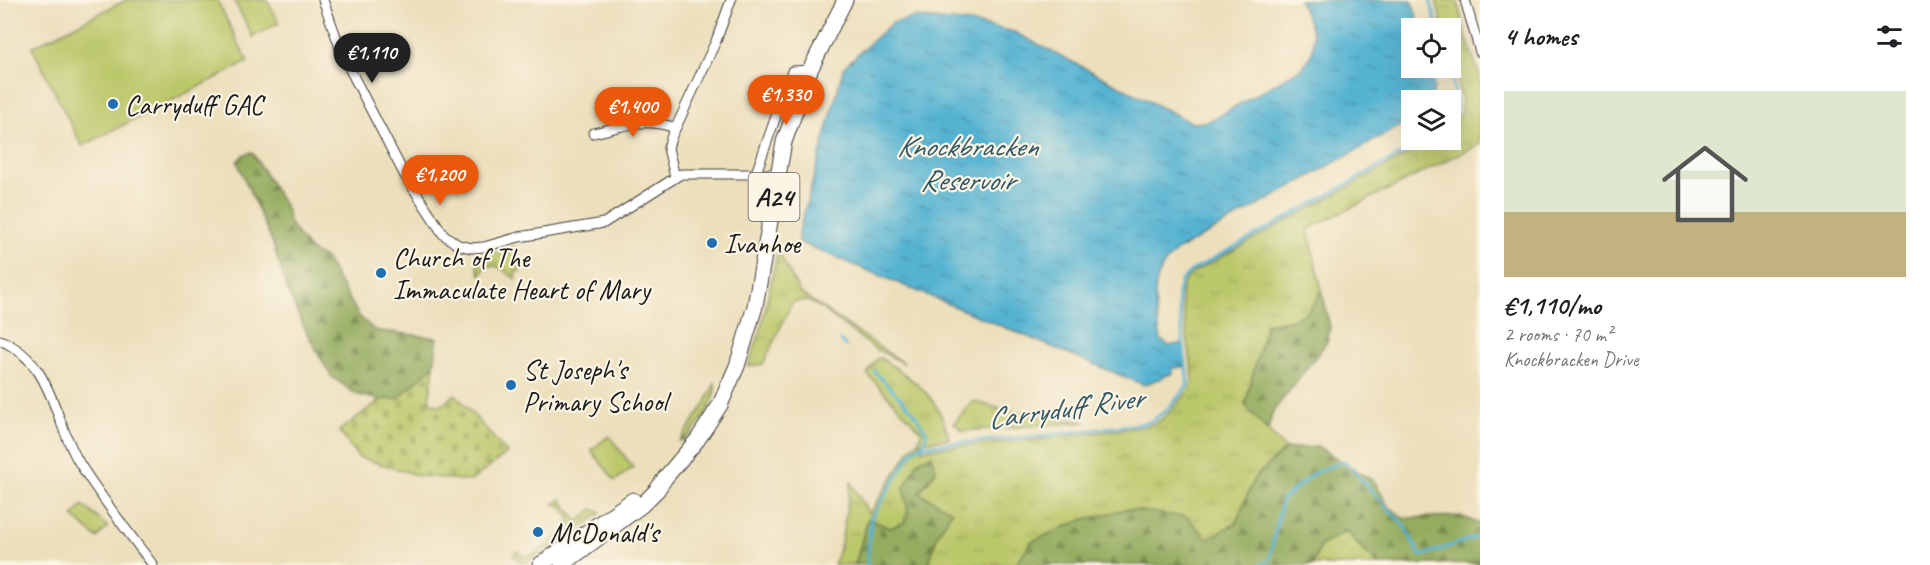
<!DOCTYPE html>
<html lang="en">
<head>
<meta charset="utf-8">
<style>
	body { margin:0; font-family:Caveat,sans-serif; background:#f2f2f2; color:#202124; height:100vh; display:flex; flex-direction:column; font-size:22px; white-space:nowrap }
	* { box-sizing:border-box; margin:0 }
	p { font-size:20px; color:#757577 }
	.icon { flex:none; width:33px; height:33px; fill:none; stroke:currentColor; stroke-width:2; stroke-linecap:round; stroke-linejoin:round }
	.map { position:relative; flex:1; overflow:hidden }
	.panel { display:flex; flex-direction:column; background:#fff; width:450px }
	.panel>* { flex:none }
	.tools { position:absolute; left:1401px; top:18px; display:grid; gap:12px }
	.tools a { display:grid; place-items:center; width:60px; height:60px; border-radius:0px; background:#fff; box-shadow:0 6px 24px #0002; font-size:30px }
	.price { position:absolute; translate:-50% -51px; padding:0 14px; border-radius:21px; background:#ea580c; color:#fff; font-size:20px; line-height:39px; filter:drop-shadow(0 2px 3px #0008) }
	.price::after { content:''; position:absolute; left:50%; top:36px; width:18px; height:14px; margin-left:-9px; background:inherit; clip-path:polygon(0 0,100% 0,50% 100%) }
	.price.current { background:#222; color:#fff }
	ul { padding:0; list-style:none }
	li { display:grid; align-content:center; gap:12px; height:318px; padding:0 24px }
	li span { display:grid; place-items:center; height:186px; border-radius:0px; color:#555 }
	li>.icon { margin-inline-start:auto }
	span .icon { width:108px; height:108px; fill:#fffc; stroke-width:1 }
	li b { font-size:26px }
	h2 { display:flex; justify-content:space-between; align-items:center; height:72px; padding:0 24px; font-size:26px }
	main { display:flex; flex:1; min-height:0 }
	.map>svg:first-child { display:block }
</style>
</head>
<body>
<main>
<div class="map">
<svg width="1480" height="565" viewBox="0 0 1480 565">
	<defs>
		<pattern id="grass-tufts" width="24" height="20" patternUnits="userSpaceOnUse" patternTransform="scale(1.5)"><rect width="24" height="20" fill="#bbc86b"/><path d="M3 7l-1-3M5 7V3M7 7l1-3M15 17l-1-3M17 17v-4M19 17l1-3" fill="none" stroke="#a0ab5c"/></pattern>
		<pattern id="forest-firs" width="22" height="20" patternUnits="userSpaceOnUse" patternTransform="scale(1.5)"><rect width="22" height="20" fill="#94ac5f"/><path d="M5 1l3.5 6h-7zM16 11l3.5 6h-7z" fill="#788b4e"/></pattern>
		<pattern id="cemetery-stones" width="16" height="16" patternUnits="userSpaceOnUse" patternTransform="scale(1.5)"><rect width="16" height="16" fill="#bbc86b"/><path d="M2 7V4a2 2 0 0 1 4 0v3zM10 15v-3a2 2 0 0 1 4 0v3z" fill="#a0ab5c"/></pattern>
		<pattern id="water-ripples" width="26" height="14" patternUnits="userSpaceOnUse" patternTransform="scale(1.5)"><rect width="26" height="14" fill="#54b3d2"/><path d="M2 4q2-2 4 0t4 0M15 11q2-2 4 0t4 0" fill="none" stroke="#4591aa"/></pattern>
	</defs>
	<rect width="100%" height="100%" fill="#fcf5e5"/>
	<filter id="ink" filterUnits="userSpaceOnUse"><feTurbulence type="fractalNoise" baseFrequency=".0167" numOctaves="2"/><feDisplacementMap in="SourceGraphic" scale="12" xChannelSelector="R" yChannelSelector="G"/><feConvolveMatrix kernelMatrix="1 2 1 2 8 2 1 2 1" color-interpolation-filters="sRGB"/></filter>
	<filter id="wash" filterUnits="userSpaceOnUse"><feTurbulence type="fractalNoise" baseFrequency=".008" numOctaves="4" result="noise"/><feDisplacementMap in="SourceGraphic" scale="24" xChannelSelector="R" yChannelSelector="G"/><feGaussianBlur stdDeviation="1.35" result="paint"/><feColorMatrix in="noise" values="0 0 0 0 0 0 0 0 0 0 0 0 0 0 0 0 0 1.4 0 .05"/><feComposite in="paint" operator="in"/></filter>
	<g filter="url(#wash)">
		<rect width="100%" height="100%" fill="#ecdfbc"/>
		<g fill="url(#grass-tufts)" stroke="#6c7244" stroke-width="1.5">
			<path d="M1436,0H1457L1465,34L1480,76V144L1308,229L1322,291L1308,312L1294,319L1266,325L1245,405L1285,449L1254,479L1236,523L1208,540L1032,541L1015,565H928L937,536L951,512L919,493L936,471L904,488L908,511L905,522L890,528L868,519L855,565H834L841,543L851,482L869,514L912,447L918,442L922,432L867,374L877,359L880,358C914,379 940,397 949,439L919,442L922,449L1035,440L1148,426L1161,420L1172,410L1191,388L1193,377L1181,294L1184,282L1192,273L1434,140H1450L1451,129L1460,115L1462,100L1451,57L1450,28H1443Z"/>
			<path d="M514,247H517L520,271L515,272L516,279C503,272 503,263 485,267L481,275C477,270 476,260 480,255L499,252Z"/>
			<path d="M778,250L799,292L905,364L874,348L818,306C809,301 801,298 792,303L763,364L748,366L760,333Z"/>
			<path d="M715,383C718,399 695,435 680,441L705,404Z"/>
			<polygon points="973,401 1007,411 1085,422 963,431 954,423"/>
			<polygon points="561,499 578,522 593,509 601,513 557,544 526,562 521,562 513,555 517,551 522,555 530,556 567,530 571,525 568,515 559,505 553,504"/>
			<polygon points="1347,531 1359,546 1380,565 1312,565 1321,545"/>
		</g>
		<g fill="url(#forest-firs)" stroke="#58643e" stroke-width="1.5">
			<polygon points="252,152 287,210 289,222 300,238 311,251 325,258 359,316 374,330 438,338 434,365 398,399 380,400 356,394 331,376 307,333 288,292 273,244 237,162 243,155"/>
			<polygon points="1322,291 1330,327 1327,342 1272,413 1268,431 1245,405 1266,324 1294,319 1308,312"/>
			<polygon points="1318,447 1374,481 1388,506 1404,518 1461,516 1480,524 1480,565 1474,563 1380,565 1359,546 1347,531 1321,545 1312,565 1015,565 1032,541 1079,521 1126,509 1187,517 1208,539 1236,523 1254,479 1285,449"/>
			<polygon points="932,455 936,470 919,493 952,511 937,536 928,565 855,565 868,519 890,528 905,522 908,511 904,488 918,461"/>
		</g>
		<polygon fill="url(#cemetery-stones)" stroke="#6c7244" stroke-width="1.5" points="434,365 429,402 441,406 455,394 507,453 471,481 420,476 358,457 339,431 380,400 398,399"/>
		<g fill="#bbc86b" stroke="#6c7244" stroke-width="1.5">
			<polygon points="126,0 217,0 248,62 82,146 32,47"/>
			<polygon points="234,0 267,0 279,23 253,37"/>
			<polygon points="609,436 633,467 615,481 591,450"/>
			<polygon points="83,505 108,527 97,538 73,517"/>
		</g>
		<path fill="url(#water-ripples)" stroke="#386877" stroke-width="1.5" d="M1299,0H1412L1420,28H1412V68H1431L1434,89L1431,100H1412L1411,120L1178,250C1146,275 1155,305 1161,340L1169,346L1183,343L1186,366L1173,368V373L1144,385L799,242L798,235L844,67L892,23L916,17L979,24L1014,32L1192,123L1206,122L1217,117L1302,68C1324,45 1310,25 1299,0Z"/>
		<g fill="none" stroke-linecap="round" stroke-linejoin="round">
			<g stroke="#54b3d2" stroke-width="3">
				<polyline points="1430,0 1438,28"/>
				<path d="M1448,68C1453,86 1462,107 1450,124"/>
				<polyline points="840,341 846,346"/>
				<polyline points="874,371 913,411 927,433 923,444"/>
				<path d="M867,565L871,518L912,452L919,446L1043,436L1147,423C1165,415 1176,401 1188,385L1178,295L1181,281L1191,271L1427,140"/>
				<polyline points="1260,565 1269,561 1282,500 1314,473 1344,461 1403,524 1421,556 1476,537 1480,538"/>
			</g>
		</g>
	</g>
	<g filter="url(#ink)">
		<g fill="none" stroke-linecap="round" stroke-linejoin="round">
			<g stroke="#3b3934" stroke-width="11">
				<g id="minor">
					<polyline points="323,0 343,56 404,174 443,234 458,245 472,248 484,247 519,237 604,223 681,174 778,174"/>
					<polyline points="1465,0 1480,52"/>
					<path d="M593,133C624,126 644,117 675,128"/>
					<polyline points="756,173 792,71 810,70"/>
					<polyline points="675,177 668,148 671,138 716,41 731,0"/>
					<path d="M0,340C54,363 52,418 80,464C102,499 128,532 153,565"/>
				</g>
			</g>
			<g stroke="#3b3934" stroke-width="17">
				<g id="highway">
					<polyline points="540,565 633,500"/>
					<polyline points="562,565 642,505 657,490 665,478 698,439 720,405 737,366 755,306 784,142 810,70 845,0"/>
				</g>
			</g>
			<use href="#minor" stroke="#fff" stroke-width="9"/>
			<use href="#highway" stroke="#fff" stroke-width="15"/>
		</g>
	</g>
	<g fill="#1f6fb2" stroke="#fcf5e5" stroke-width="2">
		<circle cx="113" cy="104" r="6"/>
		<circle cx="712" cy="243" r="6"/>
		<circle cx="381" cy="273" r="6"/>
		<circle cx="511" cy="385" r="6"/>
		<circle cx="538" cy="532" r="6"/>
	</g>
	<g text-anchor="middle" stroke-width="4.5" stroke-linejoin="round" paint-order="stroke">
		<rect fill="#fcf5e5" stroke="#5f5d58" stroke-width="1.5" x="748.5" y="173" width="51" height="48" rx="4.5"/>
		<g font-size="27" font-weight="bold" fill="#1c1c1c">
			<text x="774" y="206">A24</text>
		</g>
		<g font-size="28" fill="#1c1c1c" stroke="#fcf5e5" text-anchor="start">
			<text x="125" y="114">Carryduff GAC</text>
			<text x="724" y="253">Ivanhoe</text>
			<text x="393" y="267">Church of The<tspan x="393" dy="32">Immaculate Heart of Mary</tspan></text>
			<text x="523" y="379">St Joseph's<tspan x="523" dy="32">Primary School</tspan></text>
			<text x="550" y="542">McDonald's</text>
		</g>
		<g font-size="30" font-style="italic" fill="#325865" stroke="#fcf5e5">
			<text x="967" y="156">Knockbracken<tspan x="967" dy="34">Reservoir</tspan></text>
			<text transform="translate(1065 408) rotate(-8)" y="10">Carryduff River</text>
		</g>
	</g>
</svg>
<div class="tools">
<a><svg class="icon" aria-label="locate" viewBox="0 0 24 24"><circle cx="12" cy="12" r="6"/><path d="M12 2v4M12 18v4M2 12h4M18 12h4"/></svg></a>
<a><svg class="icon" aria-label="layers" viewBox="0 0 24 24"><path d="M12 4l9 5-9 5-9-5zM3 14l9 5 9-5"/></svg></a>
</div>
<b class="price current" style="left:372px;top:84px">€1,110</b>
<b class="price" style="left:786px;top:126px">€1,330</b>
<b class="price" style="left:633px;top:138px">€1,400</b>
<b class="price" style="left:440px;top:206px">€1,200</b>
</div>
<section class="panel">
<h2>4 homes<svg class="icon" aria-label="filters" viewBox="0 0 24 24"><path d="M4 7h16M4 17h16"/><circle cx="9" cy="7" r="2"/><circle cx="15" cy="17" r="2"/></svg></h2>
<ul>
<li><span style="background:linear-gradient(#dfe7d0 65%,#c2b280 0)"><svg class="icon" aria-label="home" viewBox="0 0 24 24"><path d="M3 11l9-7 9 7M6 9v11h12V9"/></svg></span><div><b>€1,110/mo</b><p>2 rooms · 70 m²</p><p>Knockbracken Drive</p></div></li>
</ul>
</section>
</main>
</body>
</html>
